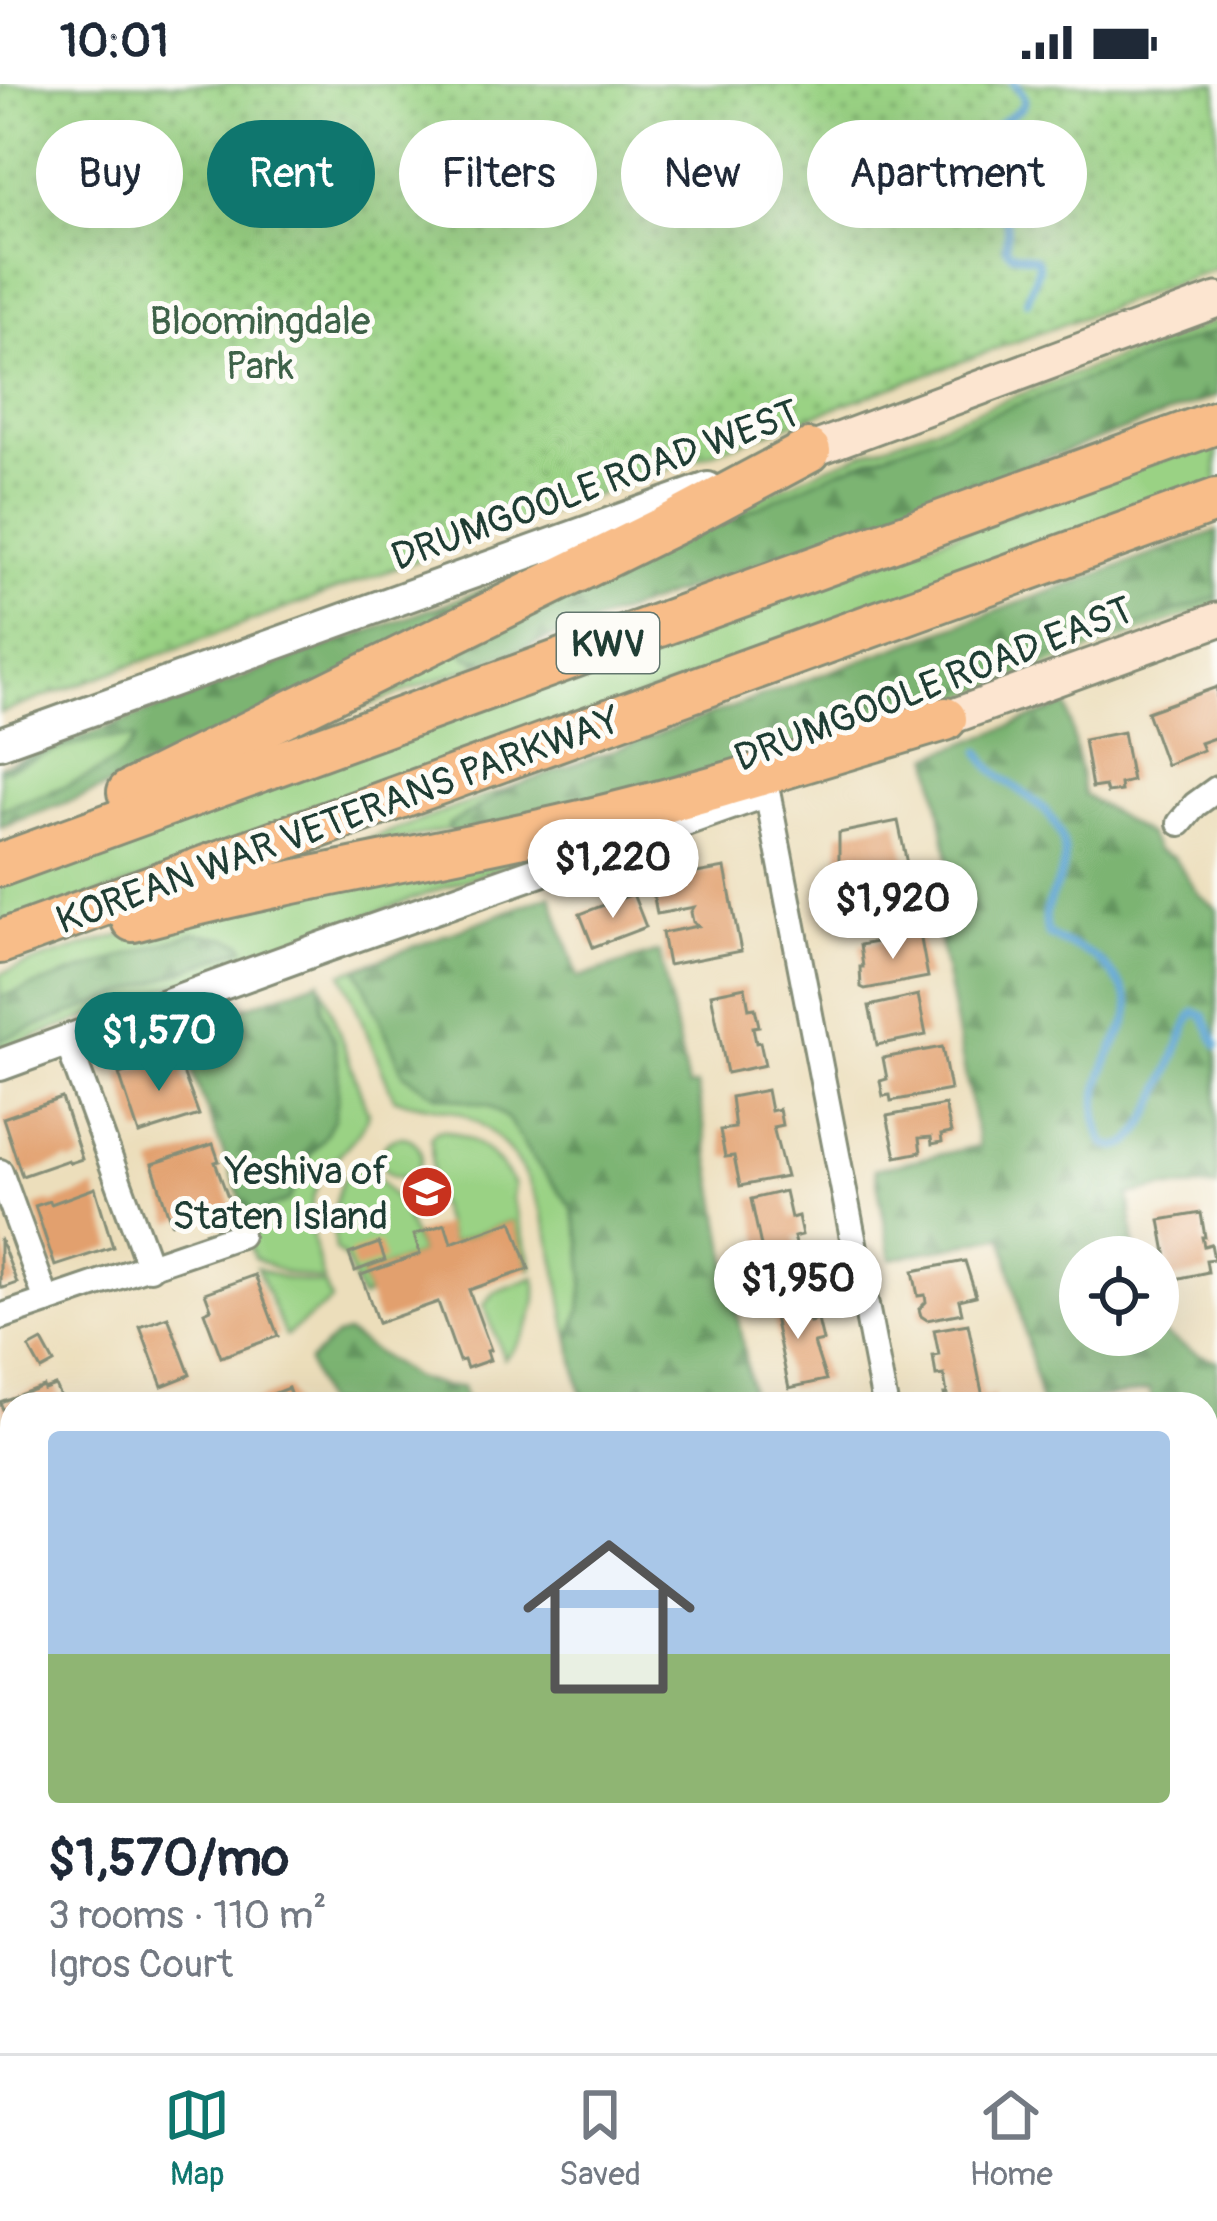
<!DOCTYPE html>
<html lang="en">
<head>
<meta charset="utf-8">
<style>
	body { margin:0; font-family:Pangolin,sans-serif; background:#f6f6f7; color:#1f2937; height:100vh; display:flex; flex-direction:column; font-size:45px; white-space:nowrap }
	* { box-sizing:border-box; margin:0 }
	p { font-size:39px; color:#747a83 }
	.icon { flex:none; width:66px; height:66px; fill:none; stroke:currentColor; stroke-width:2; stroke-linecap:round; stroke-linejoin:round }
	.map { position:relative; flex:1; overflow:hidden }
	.drawer { position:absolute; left:0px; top:1308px; width:1218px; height:663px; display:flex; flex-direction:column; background:#fff; border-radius:36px 36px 0 0; box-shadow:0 12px 48px #0002 }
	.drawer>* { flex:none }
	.banner { position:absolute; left:36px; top:36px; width:1146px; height:108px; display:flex; gap:24px }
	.controls { position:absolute; left:1059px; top:1152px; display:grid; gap:24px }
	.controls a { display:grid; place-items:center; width:120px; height:120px; border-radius:50%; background:#fff; box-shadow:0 12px 48px #0002; font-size:60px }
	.price { position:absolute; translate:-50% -102px; padding:0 27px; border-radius:42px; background:#fff; color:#222; font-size:39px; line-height:78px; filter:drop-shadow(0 3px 6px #0008) }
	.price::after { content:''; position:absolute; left:50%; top:72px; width:36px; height:27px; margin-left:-18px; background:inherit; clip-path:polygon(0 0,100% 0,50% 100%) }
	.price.selected { background:#0f766e; color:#fff }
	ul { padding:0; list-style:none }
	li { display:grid; align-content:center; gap:24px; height:636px; padding:0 48px }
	li span { display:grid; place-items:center; height:372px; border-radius:12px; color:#555 }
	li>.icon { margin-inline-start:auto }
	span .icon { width:216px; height:216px; fill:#fffc; stroke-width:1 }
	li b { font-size:51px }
	.pill { padding:0 42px; border-radius:54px; background:#fff; box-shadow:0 12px 48px #0002; font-size:42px; line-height:108px }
	.pill.selected { background:#0f766e; color:#fff }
	.status { display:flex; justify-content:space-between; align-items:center; height:84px; padding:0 60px; background:#fff; direction:ltr }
	.status svg { height:33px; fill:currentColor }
	.menu { display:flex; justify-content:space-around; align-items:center; height:168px; border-top:3px solid #e0e1e3; background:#fff; font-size:33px; color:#747a83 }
	.menu a { display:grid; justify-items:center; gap:6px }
	.menu .selected { color:#0f766e }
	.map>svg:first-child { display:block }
</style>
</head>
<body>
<div class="status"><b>10:01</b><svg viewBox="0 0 49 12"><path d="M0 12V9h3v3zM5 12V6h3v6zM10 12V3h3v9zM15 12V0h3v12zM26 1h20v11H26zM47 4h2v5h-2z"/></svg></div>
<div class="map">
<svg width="1217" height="1969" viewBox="0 0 1217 1969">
	<defs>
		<pattern id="forest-firs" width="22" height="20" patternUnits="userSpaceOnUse" patternTransform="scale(3)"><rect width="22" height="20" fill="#7bb472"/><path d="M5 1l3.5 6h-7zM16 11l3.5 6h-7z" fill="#64945e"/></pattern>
		<pattern id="park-dots" width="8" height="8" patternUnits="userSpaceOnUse" patternTransform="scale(3)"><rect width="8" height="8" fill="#9ad284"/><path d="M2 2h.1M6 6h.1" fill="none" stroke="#7dac6d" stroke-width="1.8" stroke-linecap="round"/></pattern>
	</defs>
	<rect width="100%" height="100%" fill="#fdfcf7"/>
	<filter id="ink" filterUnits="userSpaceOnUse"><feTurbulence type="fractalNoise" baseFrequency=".00833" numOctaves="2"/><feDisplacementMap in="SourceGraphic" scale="24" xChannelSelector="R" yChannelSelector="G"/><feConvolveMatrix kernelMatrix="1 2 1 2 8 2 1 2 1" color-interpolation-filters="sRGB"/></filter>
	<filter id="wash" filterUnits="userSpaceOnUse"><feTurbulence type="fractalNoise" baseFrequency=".004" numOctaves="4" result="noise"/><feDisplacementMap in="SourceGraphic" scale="48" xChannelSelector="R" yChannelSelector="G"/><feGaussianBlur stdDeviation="2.7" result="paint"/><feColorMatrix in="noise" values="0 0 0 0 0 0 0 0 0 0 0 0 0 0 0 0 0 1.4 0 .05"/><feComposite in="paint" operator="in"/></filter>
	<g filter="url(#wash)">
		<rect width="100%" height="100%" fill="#ecdebb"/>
		<g fill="#9ad284" stroke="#5c885c" stroke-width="3">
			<polygon points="1217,237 1217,246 474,577 486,578 277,654 752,417 830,382"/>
			<polygon points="1217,354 1217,404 0,847 0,798"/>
			<polygon points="1217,513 1217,520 793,674 326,771 515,702 449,741 796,666"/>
			<path d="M101,654H135C121,689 35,712 0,726V687L69,662Z"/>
			<path d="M528,764L531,772L0,965V890C170,828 352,800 528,764Z"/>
			<path d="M357,884L404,990L436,1011L489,1021L509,1036L532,1074L571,1122L581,1157L584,1196L580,1227L570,1255C565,1239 564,1225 561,1209C551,1145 529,1063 467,1032C444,1021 417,1023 394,1014L342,889Z"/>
			<path d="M322,901L368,1029C363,1048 349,1059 336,1074C298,1115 311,1149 324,1197L286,1189L254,1174L240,1136L289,1115L310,1071L325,1052L334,957L322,926Z"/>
			<path d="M443,1046C476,1053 497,1072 514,1101L512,1114L533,1184L529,1185L512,1137L451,1159L433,1106L431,1053L435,1048Z"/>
			<circle cx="401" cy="1073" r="20"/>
			<path d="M366,1078L401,1122L420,1170L361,1191L368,1211L361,1214L345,1174L335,1166C332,1136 331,1088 366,1078Z"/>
			<polygon points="257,1184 283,1194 325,1201 331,1217 285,1252"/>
			<path d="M535,1193C541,1225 526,1254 504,1275L484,1221L495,1208Z"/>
		</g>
		<g fill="url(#forest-firs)" stroke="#4d7853" stroke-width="3">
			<polygon points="1217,246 1217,312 486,578 468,574 460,566 640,476 837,387"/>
			<polygon points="1217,447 1217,513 796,666 454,750 448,741 515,702"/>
			<path d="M513,495L516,506L202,668L0,743V726C35,712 121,689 135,655C87,650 44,671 0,687V682Z"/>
			<polygon points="1067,621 1084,711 1148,751 1157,767 1174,774 1200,812 1217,825 1217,1103 1161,1104 1129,1111 1136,1173 1080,1173 1080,1251 1158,1251 1158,1246 1195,1269 1217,1277 1217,1612 1206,1572 1206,1320 1153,1320 1149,1306 1063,1320 1041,1320 1003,1152 891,1175 875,1085 979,1062 936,837 958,833 931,672"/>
			<polygon points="551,811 578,894 659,868 688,1003 697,1002 753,1320 586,1320 580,1304 570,1255 580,1227 584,1196 581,1157 571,1122 532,1074 508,1035 488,1021 436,1011 404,990 357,884"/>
			<polygon points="195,849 227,854 242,859 245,864 0,956 0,913"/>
			<polygon points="320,896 322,926 334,957 338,980 338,1013 334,1035 325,1052 310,1071 289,1116 248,1133 177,948"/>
			<polygon points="347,1249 413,1294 444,1303 462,1303 466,1320 323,1320 308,1278 336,1252"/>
		</g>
		<polygon fill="url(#park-dots)" stroke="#5c885c" stroke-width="3" points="0,0 1217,0 1217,184 0,629"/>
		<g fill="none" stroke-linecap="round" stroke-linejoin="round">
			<g stroke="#59a2d1" stroke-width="8">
				<path d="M1014,0C1039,22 1013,27 998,41V48L1001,52C1008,51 1015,48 1022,48C1044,50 1053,85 1051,102C1033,113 1018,102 1001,105C993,123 1000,124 1006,138C1009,145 1005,156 1006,164L1011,169L1034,174L1038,178V185L1027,217"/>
				<path d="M980,668C1000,708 1051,709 1063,759C1072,797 1036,815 1048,850C1064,861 1085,864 1099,877C1111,888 1129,908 1129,924C1129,940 1117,955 1111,969C1098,995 1089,1035 1106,1061C1115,1062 1117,1064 1125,1061C1151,1050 1178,959 1191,932L1195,928L1204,932L1217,961"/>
			</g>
		</g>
		<g id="blocks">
			<g fill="#e2a06e">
				<polygon points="1217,603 1217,653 1200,659 1203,666 1166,681 1147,628"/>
				<polygon points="1123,648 1132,697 1120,700 1121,707 1107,709 1105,702 1092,704 1084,656"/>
				<polygon points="898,737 907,780 844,793 839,790 839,749"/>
				<polygon points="725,784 741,867 668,881 662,849 698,842 693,838 691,828 694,823 657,830 651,797"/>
				<polygon points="900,801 906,832 854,843 847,812"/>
				<polygon points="633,810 646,843 593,863 580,830"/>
				<polygon points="920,850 928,893 865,905 861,903 860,883 863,883 860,861"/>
				<polygon points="745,903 749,925 755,924 759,942 753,943 756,959 760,958 765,981 727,989 711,910"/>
				<polygon points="918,911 926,951 877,961 869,922"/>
				<polygon points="942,963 950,1006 891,1017 890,1011 883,1012 880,997 887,995 883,974"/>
				<polygon points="180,971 186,987 183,988 199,1031 139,1050 119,990"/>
				<polygon points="767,1006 771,1027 779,1025 782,1041 773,1043 786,1093 740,1102 734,1072 725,1073 720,1046 735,1044 731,1013"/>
				<polygon points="62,1014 82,1075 70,1079 68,1076 22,1092 3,1034"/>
				<polygon points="945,1021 951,1049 941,1051 942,1058 932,1060 931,1053 919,1054 921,1068 896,1073 887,1032"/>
				<polygon points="213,1060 219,1077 215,1078 231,1121 216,1126 215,1123 171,1139 152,1080"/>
				<polygon points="95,1104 113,1163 55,1182 35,1122 50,1117 51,1120"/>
				<polygon points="785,1107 791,1134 798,1132 802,1151 794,1153 806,1192 769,1200 751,1115"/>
				<polygon points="1201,1129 1205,1153 1202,1153 1204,1162 1211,1160 1214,1175 1206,1176 1208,1188 1171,1196 1160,1136"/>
				<polygon points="512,1137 529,1185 469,1206 491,1266 487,1267 490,1276 467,1284 464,1276 459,1277 438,1218 378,1239 361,1191 420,1170 414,1151 445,1140 451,1159"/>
				<polygon points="0,1154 17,1199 3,1204 0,1202"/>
				<polygon points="379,1159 385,1176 355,1187 349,1170"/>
				<polygon points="965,1177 976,1212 959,1216 962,1229 927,1236 921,1232 919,1225 926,1218 925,1211 918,1212 913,1187"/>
				<polygon points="255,1191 278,1252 221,1273 204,1228 211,1225 205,1209"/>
				<polygon points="805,1213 810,1238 818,1236 823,1257 814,1259 826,1296 789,1304 771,1219"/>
				<polygon points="168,1233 190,1291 162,1302 140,1243"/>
				<polygon points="968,1240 983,1313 994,1310 995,1316 984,1320 946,1320 944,1310 947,1310 944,1291 936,1292 933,1272 939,1271 934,1246"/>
				<polygon points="42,1257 54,1279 41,1286 29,1264"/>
				<polygon points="55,1301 60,1312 48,1316 50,1320 12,1320 12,1350 0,1318 43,1302 44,1305"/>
				<polygon points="288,1304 294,1320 247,1320"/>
				<polygon points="7,1724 10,1756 0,1757 0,1725"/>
				<polygon points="12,1835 12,1872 5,1872 5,1866 0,1866 0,1838"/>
				<rect x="0" y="1885" width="12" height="32"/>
				<rect x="0" y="1937" width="10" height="32"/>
				<polygon points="1170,1959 1207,1959 1208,1969 1172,1969"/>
			</g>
		</g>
	</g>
	<g filter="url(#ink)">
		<use href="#blocks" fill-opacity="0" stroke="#868e78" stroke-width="3"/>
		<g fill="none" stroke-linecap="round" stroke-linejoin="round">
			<g stroke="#868e78" stroke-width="18">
				<polyline id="service" points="440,1959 441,1969"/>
			</g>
			<g stroke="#868e78" stroke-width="30">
				<g id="minor">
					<polyline points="767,707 885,1320"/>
					<polyline points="1180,739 1195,721 1217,705"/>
					<polyline points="67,957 150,1184"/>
					<polyline points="0,1088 47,1217"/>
					<polyline points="0,1233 240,1151"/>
					<polyline points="1206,1626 1213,1628 1217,1635"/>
					<polyline points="0,1799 12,1799"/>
					<polyline points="677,1959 682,1969"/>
					<polyline points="994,1959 996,1969"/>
					<polyline points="272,1969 372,1959"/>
				</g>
			</g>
			<g stroke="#868e78" stroke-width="36">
				<g id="tertiary">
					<polyline points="0,659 708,404"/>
					<polyline points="0,981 324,863 762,709"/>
					<polyline points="0,1514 12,1544"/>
					<polyline points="85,1959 85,1969"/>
				</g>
			</g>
			<g stroke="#868e78" stroke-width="39">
				<g id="secondary">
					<polyline points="809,367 1217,216"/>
					<polyline points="945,635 1217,536"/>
				</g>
			</g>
			<g stroke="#868e78" stroke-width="48">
				<g id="motorway">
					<polyline points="129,708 676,438 809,367"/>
					<polyline points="0,781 1217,338"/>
					<path d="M133,836C280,796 430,773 577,739C702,710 823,671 945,635"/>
					<polyline points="0,858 1217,416"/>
				</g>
			</g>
			<use href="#service" stroke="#fff" stroke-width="12"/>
			<use href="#minor" stroke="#fff" stroke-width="24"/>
			<use href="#tertiary" stroke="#fff" stroke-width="30"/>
			<use href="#secondary" stroke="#fce5d0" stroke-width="33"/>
			<use href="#motorway" stroke="#f8bd89" stroke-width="42"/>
		</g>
	</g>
	<defs>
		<g id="school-disc" transform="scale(2.7)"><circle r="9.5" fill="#c8321e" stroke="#fdfcf7"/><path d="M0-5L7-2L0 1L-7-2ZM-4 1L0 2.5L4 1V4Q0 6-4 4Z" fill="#fff"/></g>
	</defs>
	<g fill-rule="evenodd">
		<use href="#school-disc" x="427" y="1108"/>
	</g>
	<g text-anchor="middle" stroke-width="10" stroke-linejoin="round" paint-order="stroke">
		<rect fill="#fdfcf7" stroke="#62766e" stroke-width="3" x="557" y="529" width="102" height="60" rx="9"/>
		<g font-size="36" font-weight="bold" fill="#1f3d34">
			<text x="608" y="572">KWV</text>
		</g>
		<g font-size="39" fill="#3e6248" stroke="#fdfcf7">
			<text x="260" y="250">Bloomingdale<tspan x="260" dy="45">Park</tspan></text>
		</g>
		<g font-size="39" fill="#1f3d34" stroke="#fdfcf7">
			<text transform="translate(595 400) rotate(-20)" y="14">DRUMGOOLE ROAD WEST</text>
			<text transform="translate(933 599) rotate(-21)" y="14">DRUMGOOLE ROAD EAST</text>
			<text transform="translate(338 735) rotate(-20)" y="14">KOREAN WAR VETERANS PARKWAY</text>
		</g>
		<g font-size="39" fill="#1f3d34" stroke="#fdfcf7" text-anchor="end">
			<text x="388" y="1100">Yeshiva of<tspan x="388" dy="45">Staten Island</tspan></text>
		</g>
	</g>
</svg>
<div class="controls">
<a><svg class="icon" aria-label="locate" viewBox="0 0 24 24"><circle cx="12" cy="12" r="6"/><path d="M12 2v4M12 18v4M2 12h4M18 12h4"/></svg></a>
</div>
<b class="price" style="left:613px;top:837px">$1,220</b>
<b class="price" style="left:893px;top:878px">$1,920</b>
<b class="price selected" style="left:159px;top:1010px">$1,570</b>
<b class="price" style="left:798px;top:1258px">$1,950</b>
<div class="banner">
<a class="pill">Buy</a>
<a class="pill selected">Rent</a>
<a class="pill">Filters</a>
<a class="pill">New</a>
<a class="pill">Apartment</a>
</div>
<section class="drawer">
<ul>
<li><span style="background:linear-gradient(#a9c7e8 60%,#8fb573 0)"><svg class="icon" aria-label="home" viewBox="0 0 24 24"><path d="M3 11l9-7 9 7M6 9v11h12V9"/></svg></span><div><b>$1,570/mo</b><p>3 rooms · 110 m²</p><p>Igros Court</p></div></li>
</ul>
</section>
</div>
<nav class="menu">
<a class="selected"><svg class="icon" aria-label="map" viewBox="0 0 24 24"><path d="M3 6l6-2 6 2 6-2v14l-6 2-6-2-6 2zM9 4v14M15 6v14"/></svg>Map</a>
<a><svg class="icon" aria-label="saved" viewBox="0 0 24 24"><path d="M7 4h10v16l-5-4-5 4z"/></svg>Saved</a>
<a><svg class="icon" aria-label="home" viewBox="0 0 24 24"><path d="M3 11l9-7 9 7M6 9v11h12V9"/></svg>Home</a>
</nav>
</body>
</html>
